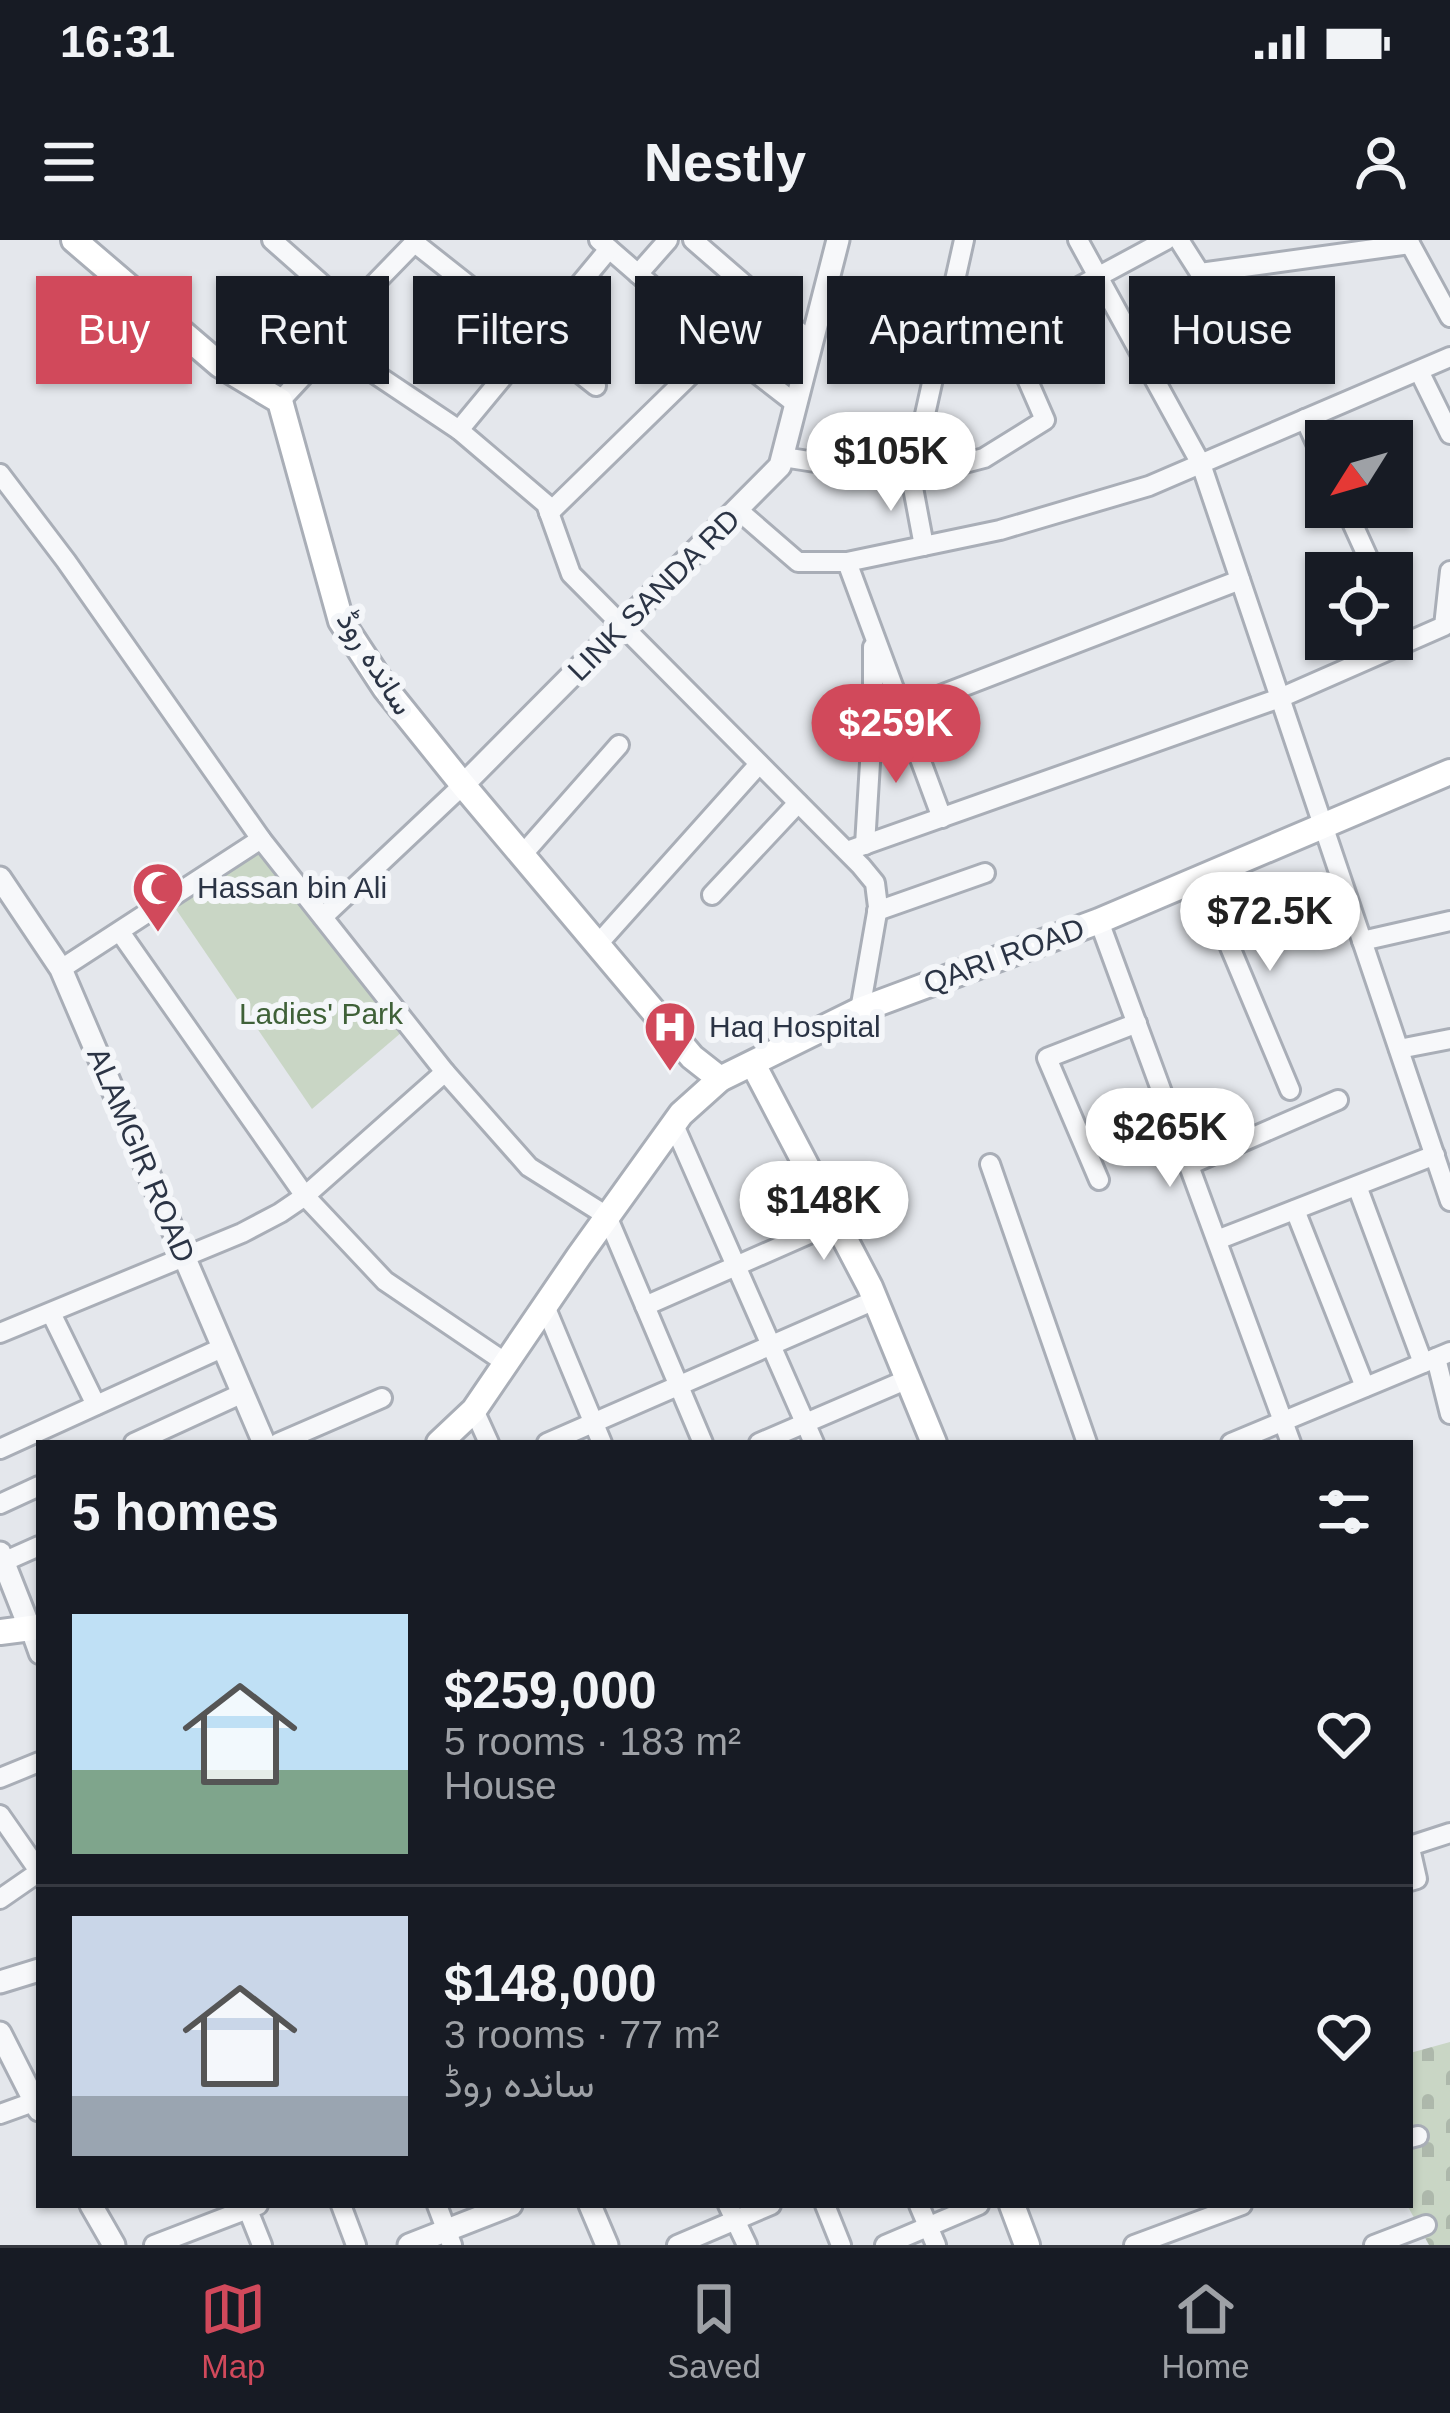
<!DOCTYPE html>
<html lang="en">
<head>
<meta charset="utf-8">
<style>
	body { margin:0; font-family:Helvetica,Vazirmatn,sans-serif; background:#242831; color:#f1f3f6; height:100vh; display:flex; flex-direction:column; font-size:45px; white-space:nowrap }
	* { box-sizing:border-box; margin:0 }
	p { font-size:39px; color:#9ea1a6 }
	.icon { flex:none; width:66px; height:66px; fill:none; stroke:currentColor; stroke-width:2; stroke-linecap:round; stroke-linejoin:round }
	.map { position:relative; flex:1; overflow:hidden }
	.sheet { position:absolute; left:36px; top:1200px; width:1377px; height:768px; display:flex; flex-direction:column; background:#171b24; border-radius:0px; box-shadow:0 3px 9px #0004 }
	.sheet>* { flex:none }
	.banner { position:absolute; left:36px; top:36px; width:1380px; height:108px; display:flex; gap:24px }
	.needle { width:78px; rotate:233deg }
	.fabs { position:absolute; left:1305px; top:180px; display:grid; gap:24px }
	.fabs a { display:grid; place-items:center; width:108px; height:108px; border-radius:0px; background:#171b24; box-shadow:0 3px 9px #0004; font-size:60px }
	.price { position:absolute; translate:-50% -102px; padding:0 27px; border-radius:42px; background:#fff; color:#222; font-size:39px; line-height:78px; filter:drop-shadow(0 3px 6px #0008) }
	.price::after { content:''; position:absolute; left:50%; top:72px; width:36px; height:27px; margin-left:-18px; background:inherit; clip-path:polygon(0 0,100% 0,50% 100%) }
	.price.active { background:#d1495b; color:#fff }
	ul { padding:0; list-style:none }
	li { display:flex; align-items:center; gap:36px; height:300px; padding:0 36px }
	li+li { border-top:3px solid #363941 }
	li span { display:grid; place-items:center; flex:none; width:336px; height:240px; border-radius:0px; color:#555 }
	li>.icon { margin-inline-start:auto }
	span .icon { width:144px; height:144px; fill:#fffc; stroke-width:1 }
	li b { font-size:51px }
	h2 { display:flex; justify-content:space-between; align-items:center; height:144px; padding:0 36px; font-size:51px }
	.chip { padding:0 42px; border-radius:0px; background:#171b24; box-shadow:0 3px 9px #0004; font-size:42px; line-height:108px }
	.chip.active { background:#d1495b; color:#fff }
	.status { display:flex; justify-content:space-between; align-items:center; height:84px; padding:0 60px; background:#171b24; direction:ltr }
	.status svg { height:33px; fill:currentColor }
	header { display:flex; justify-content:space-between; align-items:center; height:156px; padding:0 36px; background:#171b24; font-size:54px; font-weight:700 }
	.dock { display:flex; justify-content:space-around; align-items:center; height:168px; border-top:3px solid #363941; background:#171b24; font-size:33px; color:#9ea1a6 }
	.dock a { display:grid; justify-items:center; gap:6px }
	.dock .active { color:#d1495b }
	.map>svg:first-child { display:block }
</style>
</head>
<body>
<div class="status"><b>16:31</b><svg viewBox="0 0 49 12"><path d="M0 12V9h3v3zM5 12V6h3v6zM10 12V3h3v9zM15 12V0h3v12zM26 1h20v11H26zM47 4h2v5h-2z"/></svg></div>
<header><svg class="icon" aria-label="menu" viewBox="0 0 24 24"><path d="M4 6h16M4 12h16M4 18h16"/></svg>Nestly<svg class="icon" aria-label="person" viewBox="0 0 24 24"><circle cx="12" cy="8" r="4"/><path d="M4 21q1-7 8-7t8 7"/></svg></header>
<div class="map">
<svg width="1450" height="2005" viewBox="0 0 1450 2005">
	<defs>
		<pattern id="cemetery-stones" width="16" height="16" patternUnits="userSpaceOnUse" patternTransform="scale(3)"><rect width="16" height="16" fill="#c9d6c5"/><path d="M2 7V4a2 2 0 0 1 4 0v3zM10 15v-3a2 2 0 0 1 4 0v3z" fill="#adb8ab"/></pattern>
	</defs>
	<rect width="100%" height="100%" fill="#e4e7ec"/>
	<polygon fill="url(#cemetery-stones)" points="1450,1802 1450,2005 1429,2005 1407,1965 1410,1965 1410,1898 1417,1895 1410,1879 1410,1813"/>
	<polygon fill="#c9d6c5" points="261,599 409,786 312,869 169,659"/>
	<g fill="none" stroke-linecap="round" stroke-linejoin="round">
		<g stroke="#a9aeb7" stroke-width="24">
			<g id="minor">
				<polyline points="272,0 350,69 417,0"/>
				<polyline points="599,0 720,105 796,164"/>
				<polyline points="693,0 812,103"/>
				<polyline points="1078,0 1201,224 1450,961"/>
				<polyline points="1179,0 1200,33 1410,4"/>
				<polyline points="1408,0 1450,77"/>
				<polyline points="415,3 596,146"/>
				<polyline points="638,34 668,0"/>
				<polyline points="1419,131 1450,194"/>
				<polyline points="280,161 332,105 459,190 546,264 571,334 861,626 875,643 878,667 860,770"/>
				<polyline points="1305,179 1326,225"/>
				<polyline points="459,190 609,9"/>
				<polyline points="783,217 911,237 964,0"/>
				<polyline points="0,234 66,321 261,599 445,832 529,927 607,976 703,1203"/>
				<polyline points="1345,267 1375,333"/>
				<polyline points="738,270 798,322 847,322 1000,290 1149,246 1450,117"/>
				<polyline points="549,273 765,62"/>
				<polyline points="924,306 911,237 984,218 1045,180 1021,125 1036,70 1166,0"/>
				<polyline points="847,322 942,578"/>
				<polyline points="1392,370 1407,402"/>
				<polyline points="902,470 1240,340"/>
				<polyline points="873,474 873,407"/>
				<polyline points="865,605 873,474 901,467"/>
				<polyline points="847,611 1280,458 1444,386 1450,331"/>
				<polyline points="523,614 619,505"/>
				<polyline points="1201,638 1290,850"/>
				<polyline points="712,655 798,563"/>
				<polyline points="877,671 985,633"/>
				<polyline points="323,677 463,545"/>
				<polyline points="1099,681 1291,1203"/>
				<polyline points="120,692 305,956 385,1041 506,1123"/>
				<polyline points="1362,701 1450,681"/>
				<polyline points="598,704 759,524"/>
				<polyline points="61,729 261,599"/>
				<polyline points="1399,809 1450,799"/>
				<polyline points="674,885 814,1203"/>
				<polyline points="990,924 1087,1203"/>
				<polyline points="1189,925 1338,860"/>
				<polyline points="1099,940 1047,818 1137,783"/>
				<polyline points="1357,946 1423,1123"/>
				<polyline points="1295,970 1365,1147"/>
				<polyline points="1217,1000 1435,915"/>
				<polyline points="545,1066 602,1203"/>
				<polyline points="645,1066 836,982"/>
				<polyline points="51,1073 96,1165"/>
				<polyline points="0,1093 242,993 280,973 305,956 445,832"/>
				<polyline points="1436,1118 1450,1174"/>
				<polyline points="474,1170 489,1203"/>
				<polyline points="134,1203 243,1153"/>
				<polyline points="278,1203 382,1158"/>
				<polyline points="547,1203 875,1060"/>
				<polyline points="759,1203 908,1139"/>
				<polyline points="1231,1203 1450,1112"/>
				<polyline points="0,1209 224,1107"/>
				<polyline points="0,1264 39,1246"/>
				<polyline points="3,1322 39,1306"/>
				<polyline points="30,1389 39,1414"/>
				<polyline points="0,1538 39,1522"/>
				<polyline points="0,1575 39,1631"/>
				<polyline points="1410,1606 1450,1593"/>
				<polyline points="1410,1608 1417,1639 1410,1641"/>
				<polyline points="0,1659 39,1632"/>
				<polyline points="0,1874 39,1860"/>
				<polyline points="1410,1898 1418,1896"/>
				<polyline points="246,1965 262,2005"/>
				<polyline points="341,1965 356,2005"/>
				<polyline points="437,1965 452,2005"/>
				<polyline points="728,1965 747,2005"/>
				<polyline points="825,1965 841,2005"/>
				<polyline points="919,1965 936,2005"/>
				<polyline points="154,2005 258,1965"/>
				<polyline points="677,2005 771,1965"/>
				<polyline points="885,2005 979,1965"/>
				<polyline points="1134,2005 1242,1965"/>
				<polyline points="1374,2005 1426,1985"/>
			</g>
		</g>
		<g stroke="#a9aeb7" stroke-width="27">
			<g id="tertiary">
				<polyline points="463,545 780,226 838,0"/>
				<polyline points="0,638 61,729 264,1203"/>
				<polyline points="0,1313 30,1389"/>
				<polyline points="0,1742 39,1730"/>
				<polyline points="0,1793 39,1870"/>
				<polyline points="91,1965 114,2005"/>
				<polyline points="590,1965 607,2005"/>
				<polyline points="409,2005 511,1965"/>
			</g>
		</g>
		<g stroke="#a9aeb7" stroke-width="30">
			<g id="secondary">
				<polyline points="74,0 220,125 280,161 341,381 385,448 463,545 692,817 720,839"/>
				<polyline points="753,824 870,1047 934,1203"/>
				<polyline points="439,1203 474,1170 579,1016 681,874 720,839 860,770 1099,681 1450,532"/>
				<polyline points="0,1392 39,1387"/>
				<polyline points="1012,1965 1027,2005"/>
			</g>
		</g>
		<use href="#minor" stroke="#f7f8fa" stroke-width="18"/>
		<use href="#tertiary" stroke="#f7f8fa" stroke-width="21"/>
		<use href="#secondary" stroke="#fff" stroke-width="24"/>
	</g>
	<defs>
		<g id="mosque-pin" transform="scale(2.7)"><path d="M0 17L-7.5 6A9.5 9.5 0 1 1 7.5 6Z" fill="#d1495b" stroke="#f4f6f9"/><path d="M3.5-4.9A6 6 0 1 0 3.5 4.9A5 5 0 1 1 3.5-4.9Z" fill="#fff"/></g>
		<g id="hospital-pin" transform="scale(2.7)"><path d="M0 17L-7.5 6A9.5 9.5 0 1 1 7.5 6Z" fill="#d1495b" stroke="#f4f6f9"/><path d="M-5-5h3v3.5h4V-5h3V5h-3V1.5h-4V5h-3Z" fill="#fff"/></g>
	</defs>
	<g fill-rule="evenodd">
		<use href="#mosque-pin" x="158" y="648"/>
		<use href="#hospital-pin" x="670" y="787"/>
	</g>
	<g text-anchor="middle" stroke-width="12" stroke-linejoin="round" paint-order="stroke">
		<g font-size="30" fill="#2b3445" stroke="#f4f6f9">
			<text transform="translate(654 355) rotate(-45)" y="10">LINK SANDA RD</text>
			<text transform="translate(375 423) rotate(58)" y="10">ساندہ روڈ</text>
			<text transform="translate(1004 716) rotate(-20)" y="10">QARI ROAD</text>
			<text transform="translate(141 915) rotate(67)" y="10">ALAMGIR ROAD</text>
		</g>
		<g font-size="30" fill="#2b3445" stroke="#f4f6f9" text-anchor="start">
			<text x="197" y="658">Hassan bin Ali</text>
			<text x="709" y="797">Haq Hospital</text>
		</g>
		<g font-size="30" fill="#3f6138" stroke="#f4f6f9">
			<text x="321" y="784">Ladies' Park</text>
		</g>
	</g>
</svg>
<div class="fabs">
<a><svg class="needle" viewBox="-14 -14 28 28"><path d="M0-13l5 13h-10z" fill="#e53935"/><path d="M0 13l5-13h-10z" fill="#9ea1a6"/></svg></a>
<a><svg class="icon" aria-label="locate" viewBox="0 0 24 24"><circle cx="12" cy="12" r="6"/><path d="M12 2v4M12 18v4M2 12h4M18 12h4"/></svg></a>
</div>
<b class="price" style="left:891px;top:274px">$105K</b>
<b class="price active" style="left:896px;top:546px">$259K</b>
<b class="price" style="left:1270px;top:734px">$72.5K</b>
<b class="price" style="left:1170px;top:950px">$265K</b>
<b class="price" style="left:824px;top:1023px">$148K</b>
<div class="banner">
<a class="chip active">Buy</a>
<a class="chip">Rent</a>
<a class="chip">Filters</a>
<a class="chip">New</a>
<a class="chip">Apartment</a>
<a class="chip">House</a>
</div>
<section class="sheet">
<h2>5 homes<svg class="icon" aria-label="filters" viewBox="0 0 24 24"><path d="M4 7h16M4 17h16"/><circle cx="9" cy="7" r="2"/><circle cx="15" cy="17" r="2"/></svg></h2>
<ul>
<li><span style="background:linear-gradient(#bfe0f5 65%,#7fa58c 0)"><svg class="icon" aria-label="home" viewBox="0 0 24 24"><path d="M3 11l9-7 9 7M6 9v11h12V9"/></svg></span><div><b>$259,000</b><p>5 rooms · 183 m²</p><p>House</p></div><svg class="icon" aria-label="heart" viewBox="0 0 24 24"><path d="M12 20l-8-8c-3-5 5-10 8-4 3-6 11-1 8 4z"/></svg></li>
<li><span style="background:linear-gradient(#c9d6e8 75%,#9aa5b1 0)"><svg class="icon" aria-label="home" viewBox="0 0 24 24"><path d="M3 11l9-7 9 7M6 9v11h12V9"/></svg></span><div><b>$148,000</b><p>3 rooms · 77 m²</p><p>ساندہ روڈ</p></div><svg class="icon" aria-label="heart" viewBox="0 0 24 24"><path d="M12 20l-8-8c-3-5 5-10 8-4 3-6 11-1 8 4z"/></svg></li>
</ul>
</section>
</div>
<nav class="dock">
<a class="active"><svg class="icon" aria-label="map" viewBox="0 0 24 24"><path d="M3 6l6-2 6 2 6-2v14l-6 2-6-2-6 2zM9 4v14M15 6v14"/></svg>Map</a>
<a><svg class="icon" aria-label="saved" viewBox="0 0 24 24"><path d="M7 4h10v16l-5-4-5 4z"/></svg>Saved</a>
<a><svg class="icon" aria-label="home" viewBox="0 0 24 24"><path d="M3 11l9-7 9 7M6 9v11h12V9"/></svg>Home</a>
</nav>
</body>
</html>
